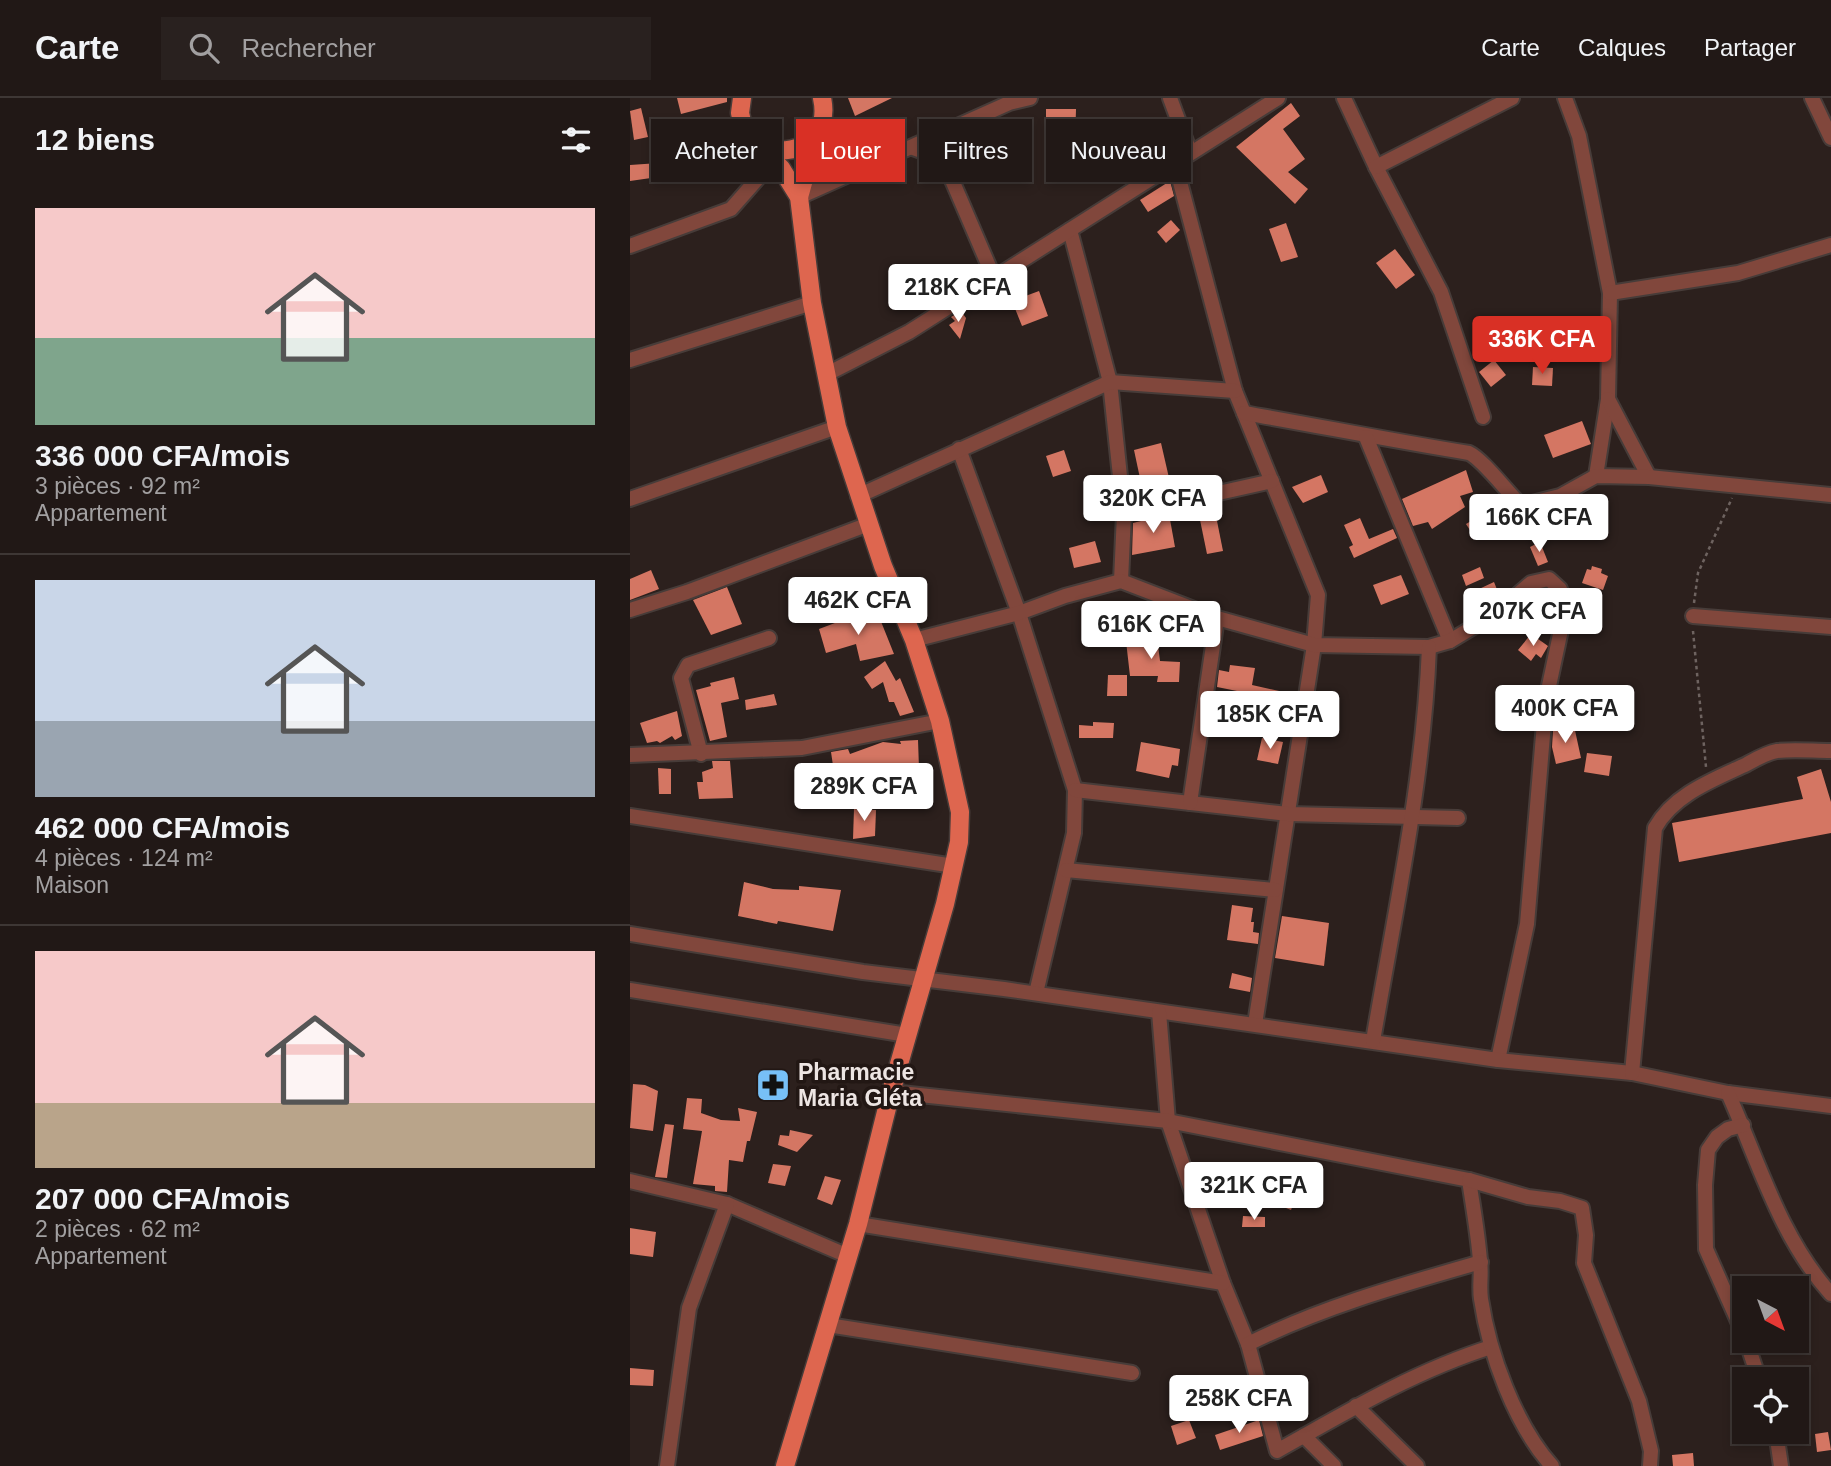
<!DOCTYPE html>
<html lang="fr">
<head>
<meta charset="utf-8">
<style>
	body { margin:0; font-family:Helvetica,sans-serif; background:#29211f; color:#f1f3f6; height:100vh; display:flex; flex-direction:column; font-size:26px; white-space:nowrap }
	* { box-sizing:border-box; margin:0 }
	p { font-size:23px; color:#a2a0a1 }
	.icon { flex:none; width:38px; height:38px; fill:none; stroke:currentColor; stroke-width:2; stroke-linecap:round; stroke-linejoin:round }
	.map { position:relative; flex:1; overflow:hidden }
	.panel { display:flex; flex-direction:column; background:#211816; width:630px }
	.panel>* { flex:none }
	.guide { position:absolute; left:21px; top:21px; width:665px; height:63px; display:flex; gap:14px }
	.needle { width:46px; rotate:139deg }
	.fabs { position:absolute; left:1102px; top:1178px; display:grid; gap:14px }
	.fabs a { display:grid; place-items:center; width:77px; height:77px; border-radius:0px; background:#211816; box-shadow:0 4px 10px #0003,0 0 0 2px #3e3735; font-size:35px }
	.price { position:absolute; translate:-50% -60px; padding:0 16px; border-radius:7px; background:#fff; color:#222; font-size:23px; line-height:46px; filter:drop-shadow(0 2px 4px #0008) }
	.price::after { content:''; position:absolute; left:50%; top:42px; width:21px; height:16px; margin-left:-10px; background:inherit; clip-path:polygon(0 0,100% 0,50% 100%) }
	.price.active { background:#d93025; color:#fff }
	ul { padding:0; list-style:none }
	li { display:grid; align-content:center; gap:14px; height:371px; padding:0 35px }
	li+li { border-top:2px solid #3e3735 }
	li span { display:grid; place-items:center; height:217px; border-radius:0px; color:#555 }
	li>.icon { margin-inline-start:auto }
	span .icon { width:126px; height:126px; fill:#fffc; stroke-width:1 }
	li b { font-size:30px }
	h2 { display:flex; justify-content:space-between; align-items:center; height:84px; padding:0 35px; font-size:30px }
	.pill { padding:0 24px; border-radius:0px; background:#211816; box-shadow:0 4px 10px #0003,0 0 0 2px #3e3735; font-size:24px; line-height:63px }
	.pill.active { background:#d93025; color:#fff }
	header { display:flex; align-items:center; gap:42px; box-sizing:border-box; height:98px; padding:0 35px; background:#211816; border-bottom:2px solid #3e3735 }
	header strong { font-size:33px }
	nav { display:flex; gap:38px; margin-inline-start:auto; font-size:24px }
	.search { width:490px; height:63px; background:#29211f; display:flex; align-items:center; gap:18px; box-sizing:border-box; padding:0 24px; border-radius:0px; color:#a2a0a1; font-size:26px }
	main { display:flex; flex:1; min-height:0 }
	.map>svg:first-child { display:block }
</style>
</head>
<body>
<header>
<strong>Carte</strong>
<div class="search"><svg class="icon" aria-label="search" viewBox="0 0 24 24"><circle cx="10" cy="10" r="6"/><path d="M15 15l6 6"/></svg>Rechercher</div>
<nav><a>Carte</a><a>Calques</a><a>Partager</a></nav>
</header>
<main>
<section class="panel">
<h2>12 biens<svg class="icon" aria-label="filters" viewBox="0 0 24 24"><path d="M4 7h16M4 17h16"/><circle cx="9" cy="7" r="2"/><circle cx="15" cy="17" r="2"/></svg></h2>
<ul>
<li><span style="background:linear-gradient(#f6c9c9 60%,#7fa58c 0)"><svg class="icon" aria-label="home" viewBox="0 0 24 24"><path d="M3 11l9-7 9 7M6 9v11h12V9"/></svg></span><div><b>336 000 CFA/mois</b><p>3 pièces · 92 m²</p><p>Appartement</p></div></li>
<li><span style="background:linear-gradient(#c9d6e8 65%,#9aa5b1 0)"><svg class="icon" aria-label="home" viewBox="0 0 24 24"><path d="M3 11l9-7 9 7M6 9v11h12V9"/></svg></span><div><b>462 000 CFA/mois</b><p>4 pièces · 124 m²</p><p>Maison</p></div></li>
<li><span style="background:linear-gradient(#f6c9c9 70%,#b9a48a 0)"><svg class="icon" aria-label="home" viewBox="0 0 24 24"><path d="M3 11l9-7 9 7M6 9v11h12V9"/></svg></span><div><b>207 000 CFA/mois</b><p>2 pièces · 62 m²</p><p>Appartement</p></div></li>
</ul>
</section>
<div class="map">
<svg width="1201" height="1368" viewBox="0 0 1201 1368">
	<rect width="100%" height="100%" fill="#2c201d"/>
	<g fill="#d47663">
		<polygon points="47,0 97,0 97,4 51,16"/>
		<polygon points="218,0 262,0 225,18"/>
		<polygon points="661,5 670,18 653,31 675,61 658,74 678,91 665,106 606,49"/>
		<polygon points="11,10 18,39 4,42 0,13"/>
		<polygon points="416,11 446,11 445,47 416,47"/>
		<polygon points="54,21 59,38 100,28 103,36 88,41 95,73 82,76 74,45 54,52 56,75 0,83 0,67 29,65 29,59 37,58 28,28"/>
		<polygon points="540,83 544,98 518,114 510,102"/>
		<polygon points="541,122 550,132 536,145 527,134"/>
		<polygon points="656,125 668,159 651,164 639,131"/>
		<polygon points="765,151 785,177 766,191 746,165"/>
		<polygon points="409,193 418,218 392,228 382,203"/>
		<polygon points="331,213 336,220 330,241 319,227 325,223 321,219"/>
		<polygon points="864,262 876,277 861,289 849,274"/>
		<polygon points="903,269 923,270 922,288 902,287"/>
		<polygon points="952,323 961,346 923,360 914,337"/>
		<polygon points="531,345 542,393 514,399 504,352"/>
		<polygon points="434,352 441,373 423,379 416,358"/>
		<polygon points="836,372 843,394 830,398 835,409 802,431 798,424 783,428 772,401"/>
		<polygon points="691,377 698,394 673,405 662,389"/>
		<polygon points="585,413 593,453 577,456 569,417"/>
		<polygon points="539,416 545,449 502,457 503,425"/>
		<polygon points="853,416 860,426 843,437 836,426"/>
		<polygon points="730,420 739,441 763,431 767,440 724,460 719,449 723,447 714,427"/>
		<polygon points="465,443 471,464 444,470 439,450"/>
		<polygon points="910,444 918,464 908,468 900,449"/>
		<polygon points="962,468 972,471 971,475 978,478 973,492 952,485 957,471 961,472"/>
		<polygon points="850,469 854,480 836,488 832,477"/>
		<polygon points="21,472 29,491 0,502 0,481"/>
		<polygon points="771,477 779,496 751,507 743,487"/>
		<polygon points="864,484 870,499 855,507 849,491"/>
		<polygon points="97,489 112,526 81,537 63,502"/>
		<polygon points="910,493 923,509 912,518 897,501"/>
		<polygon points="248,516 264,556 230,563 226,546 196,555 189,531 226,517 229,524"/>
		<polygon points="901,536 918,548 911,560 906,556 901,563 888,552"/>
		<polygon points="527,539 530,563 550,564 549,584 527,584 528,578 500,578 496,543"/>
		<polygon points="255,563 266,583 270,580 284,614 270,618 264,604 259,604 253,584 242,591 234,579"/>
		<polygon points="600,567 625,570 622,587 663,596 656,623 628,617 632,598 587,589 589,572 599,574"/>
		<polygon points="478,577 497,577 497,598 477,598"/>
		<polygon points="104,579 109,601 91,605 97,639 80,643 66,592 81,588 80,585"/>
		<polygon points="144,596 147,607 116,612 115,602"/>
		<polygon points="47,613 52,638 45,642 42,638 30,645 27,643 17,645 10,625"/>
		<polygon points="583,616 602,619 598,638 580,635"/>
		<polygon points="463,624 484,625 483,640 449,640 449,627 463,628"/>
		<polygon points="944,628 951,660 926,666 922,649 923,633"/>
		<polygon points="632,640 653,644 648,666 627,662"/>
		<polygon points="288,642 289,670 298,670 299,680 269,684 270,700 260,701 257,665 229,681 230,700 208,701 201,654 218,651 220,656 253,644 271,646 270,643"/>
		<polygon points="511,644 550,651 548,668 542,667 539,680 506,673"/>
		<polygon points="957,655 982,658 979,678 954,674"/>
		<polygon points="82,663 100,663 103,700 69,701 67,684 73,684 72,674 83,670"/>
		<polygon points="28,670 41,671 41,696 29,696"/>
		<polygon points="1191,671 1201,704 1201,735 1049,764 1042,725 1173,701 1167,679"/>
		<polygon points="224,711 246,712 245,738 223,741"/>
		<polygon points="114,784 143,791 169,792 169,788 211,792 203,833 148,823 147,826 108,818"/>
		<polygon points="602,807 623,810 621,824 624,824 623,834 629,835 628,846 597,842"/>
		<polygon points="652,818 699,825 694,868 645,860"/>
		<polygon points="602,875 622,880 620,894 599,890"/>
		<polygon points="3,986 15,987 28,993 23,1033 0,1030"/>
		<polygon points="57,1000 72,1001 71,1015 91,1022 110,1023 108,1010 127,1014 120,1043 117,1043 113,1064 99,1062 97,1094 85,1093 85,1088 63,1086 72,1033 53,1031"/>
		<polygon points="35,1026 44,1027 37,1080 25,1079"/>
		<polygon points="160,1032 183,1037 167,1054 148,1047 150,1037 159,1038"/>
		<polygon points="143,1066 161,1068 155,1088 138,1085"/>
		<polygon points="195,1078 211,1082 202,1107 187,1101"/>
		<polygon points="654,1085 669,1090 661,1112 646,1106"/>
		<polygon points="613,1118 635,1119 635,1129 612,1129"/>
		<polygon points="0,1130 26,1134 23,1159 0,1156"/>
		<polygon points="0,1270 24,1272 23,1288 0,1287"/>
		<polygon points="559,1322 566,1340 547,1347 541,1328"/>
		<polygon points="629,1322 633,1338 590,1352 585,1337"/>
		<polygon points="1198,1334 1201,1352 1187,1354 1185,1336"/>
		<polygon points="1063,1355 1064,1368 1043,1368 1042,1357"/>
	</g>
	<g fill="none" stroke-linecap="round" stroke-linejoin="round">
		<g stroke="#473c39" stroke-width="18">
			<g id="minor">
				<polyline points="540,0 560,54"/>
				<polyline points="714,0 746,69 811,194 853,319"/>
				<polyline points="935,0 949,38 980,195 978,301 966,378"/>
				<polyline points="1182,0 1201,40"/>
				<polyline points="283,50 313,61 364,180"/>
				<polyline points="545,65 605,293 688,497 684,547 625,926"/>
				<polyline points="746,69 882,0"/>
				<polyline points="169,99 379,5 400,0"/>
				<polyline points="440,132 480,284 494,416 491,483"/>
				<polyline points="0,148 101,111 144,62"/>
				<polyline points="980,195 1108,175 1201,147"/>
				<polyline points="0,262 182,205"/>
				<polyline points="197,276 279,234 648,0"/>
				<polyline points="978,301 1019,379"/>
				<path d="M614,315C689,328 764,343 839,355C852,361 875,391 887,403L894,407L930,398L966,378L1019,379L1201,397"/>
				<polyline points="736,339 820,543"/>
				<polyline points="329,351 389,515 445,692 444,735 406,895"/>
				<polyline points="228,398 480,284 605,293"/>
				<polyline points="0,401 207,329"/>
				<polyline points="494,416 642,383"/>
				<polyline points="0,512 57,494 239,426"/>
				<polyline points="1063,518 1201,529"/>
				<polyline points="284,542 389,515 435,498 491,483 587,520 684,547 799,549 820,543 865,516 901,485 919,481 930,491 935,513 916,602 897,826 868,962"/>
				<polyline points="71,656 51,580 58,567 139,540"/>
				<polyline points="0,657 172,650 310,623"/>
				<polyline points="445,692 658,716 828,720"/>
				<polyline points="560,705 587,520"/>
				<polyline points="0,718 324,768"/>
				<polyline points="436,772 645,792"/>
				<polyline points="0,836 233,874 374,891 868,962 1002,975 1098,995 1201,1008"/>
				<polyline points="0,892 277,937"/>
				<path d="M529,914L538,1023L593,1185L618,1246L647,1353C716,1314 785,1273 861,1249"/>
				<path d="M743,943C765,813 794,681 799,549"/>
				<path d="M1002,975L1025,730C1044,696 1083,682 1117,666C1126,661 1136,655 1147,653C1164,651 1183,653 1201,653"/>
				<path d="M261,994L538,1023L839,1082C843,1109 848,1136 850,1163C852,1175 849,1188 851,1201C859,1255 885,1327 922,1368"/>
				<path d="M1098,995C1128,1062 1150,1140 1201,1196"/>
				<polyline points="1113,1027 1098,1031 1087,1039 1078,1052 1075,1087 1076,1151 1115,1239"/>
				<polyline points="839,1082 898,1099 930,1103 952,1110 956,1137 954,1165 1009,1303 1021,1353 1020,1368"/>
				<polyline points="0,1083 97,1106 218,1158"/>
				<polyline points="228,1126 593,1185"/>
				<polyline points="198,1227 502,1275"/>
				<polyline points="1116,1242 1129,1281"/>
				<path d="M618,1246C692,1209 771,1187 851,1164"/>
				<polyline points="726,1308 787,1368"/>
				<polyline points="1146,1334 1151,1368"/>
				<polyline points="674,1338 704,1368"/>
				<polyline points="37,1368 59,1210 97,1106"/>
			</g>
		</g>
		<g stroke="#473c39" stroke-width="21">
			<g id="major">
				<polyline points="112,0 110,15 113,28 120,39 151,70 169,99 182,205 207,329 253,468 284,542 310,623 330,714 329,744 315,806 261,994 228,1126 155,1368"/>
				<path d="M130,48C165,62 201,41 192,0"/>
				<polyline points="169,99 187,35"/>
			</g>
		</g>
		<g stroke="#6e6360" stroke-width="2.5" stroke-dasharray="3.5 3.5" stroke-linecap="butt">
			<polyline points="1064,505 1068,475 1102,400"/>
			<polyline points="1063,533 1076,669"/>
		</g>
		<use href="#minor" stroke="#81473c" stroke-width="14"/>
		<use href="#major" stroke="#de664f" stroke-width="18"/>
	</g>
	<defs>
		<g id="pharmacy-square" transform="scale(1.75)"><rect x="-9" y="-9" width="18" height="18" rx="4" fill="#77c0f7" stroke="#221714"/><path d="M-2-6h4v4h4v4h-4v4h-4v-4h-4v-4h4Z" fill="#111"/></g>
	</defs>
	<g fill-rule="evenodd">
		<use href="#pharmacy-square" x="143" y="987"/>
	</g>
	<g text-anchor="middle" stroke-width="7" stroke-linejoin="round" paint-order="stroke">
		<g font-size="23" font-weight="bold" fill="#ede5e3" stroke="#221714" text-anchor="start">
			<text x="168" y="982">Pharmacie<tspan x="168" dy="26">Maria Gléta</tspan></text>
		</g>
	</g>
</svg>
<div class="fabs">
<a><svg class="needle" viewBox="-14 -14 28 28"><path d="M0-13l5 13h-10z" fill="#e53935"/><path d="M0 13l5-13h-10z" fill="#a2a0a1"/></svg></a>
<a><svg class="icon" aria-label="locate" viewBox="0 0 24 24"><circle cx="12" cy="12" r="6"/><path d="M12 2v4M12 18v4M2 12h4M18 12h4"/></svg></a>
</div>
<b class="price" style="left:328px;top:226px">218K CFA</b>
<b class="price active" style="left:912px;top:278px">336K CFA</b>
<b class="price" style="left:523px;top:437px">320K CFA</b>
<b class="price" style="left:909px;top:456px">166K CFA</b>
<b class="price" style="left:228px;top:539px">462K CFA</b>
<b class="price" style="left:903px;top:550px">207K CFA</b>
<b class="price" style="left:521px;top:563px">616K CFA</b>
<b class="price" style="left:935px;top:647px">400K CFA</b>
<b class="price" style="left:640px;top:653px">185K CFA</b>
<b class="price" style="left:234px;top:725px">289K CFA</b>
<b class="price" style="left:624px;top:1124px">321K CFA</b>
<b class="price" style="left:609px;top:1337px">258K CFA</b>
<div class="guide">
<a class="pill">Acheter</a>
<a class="pill active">Louer</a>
<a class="pill">Filtres</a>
<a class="pill">Nouveau</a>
</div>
</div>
</main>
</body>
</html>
